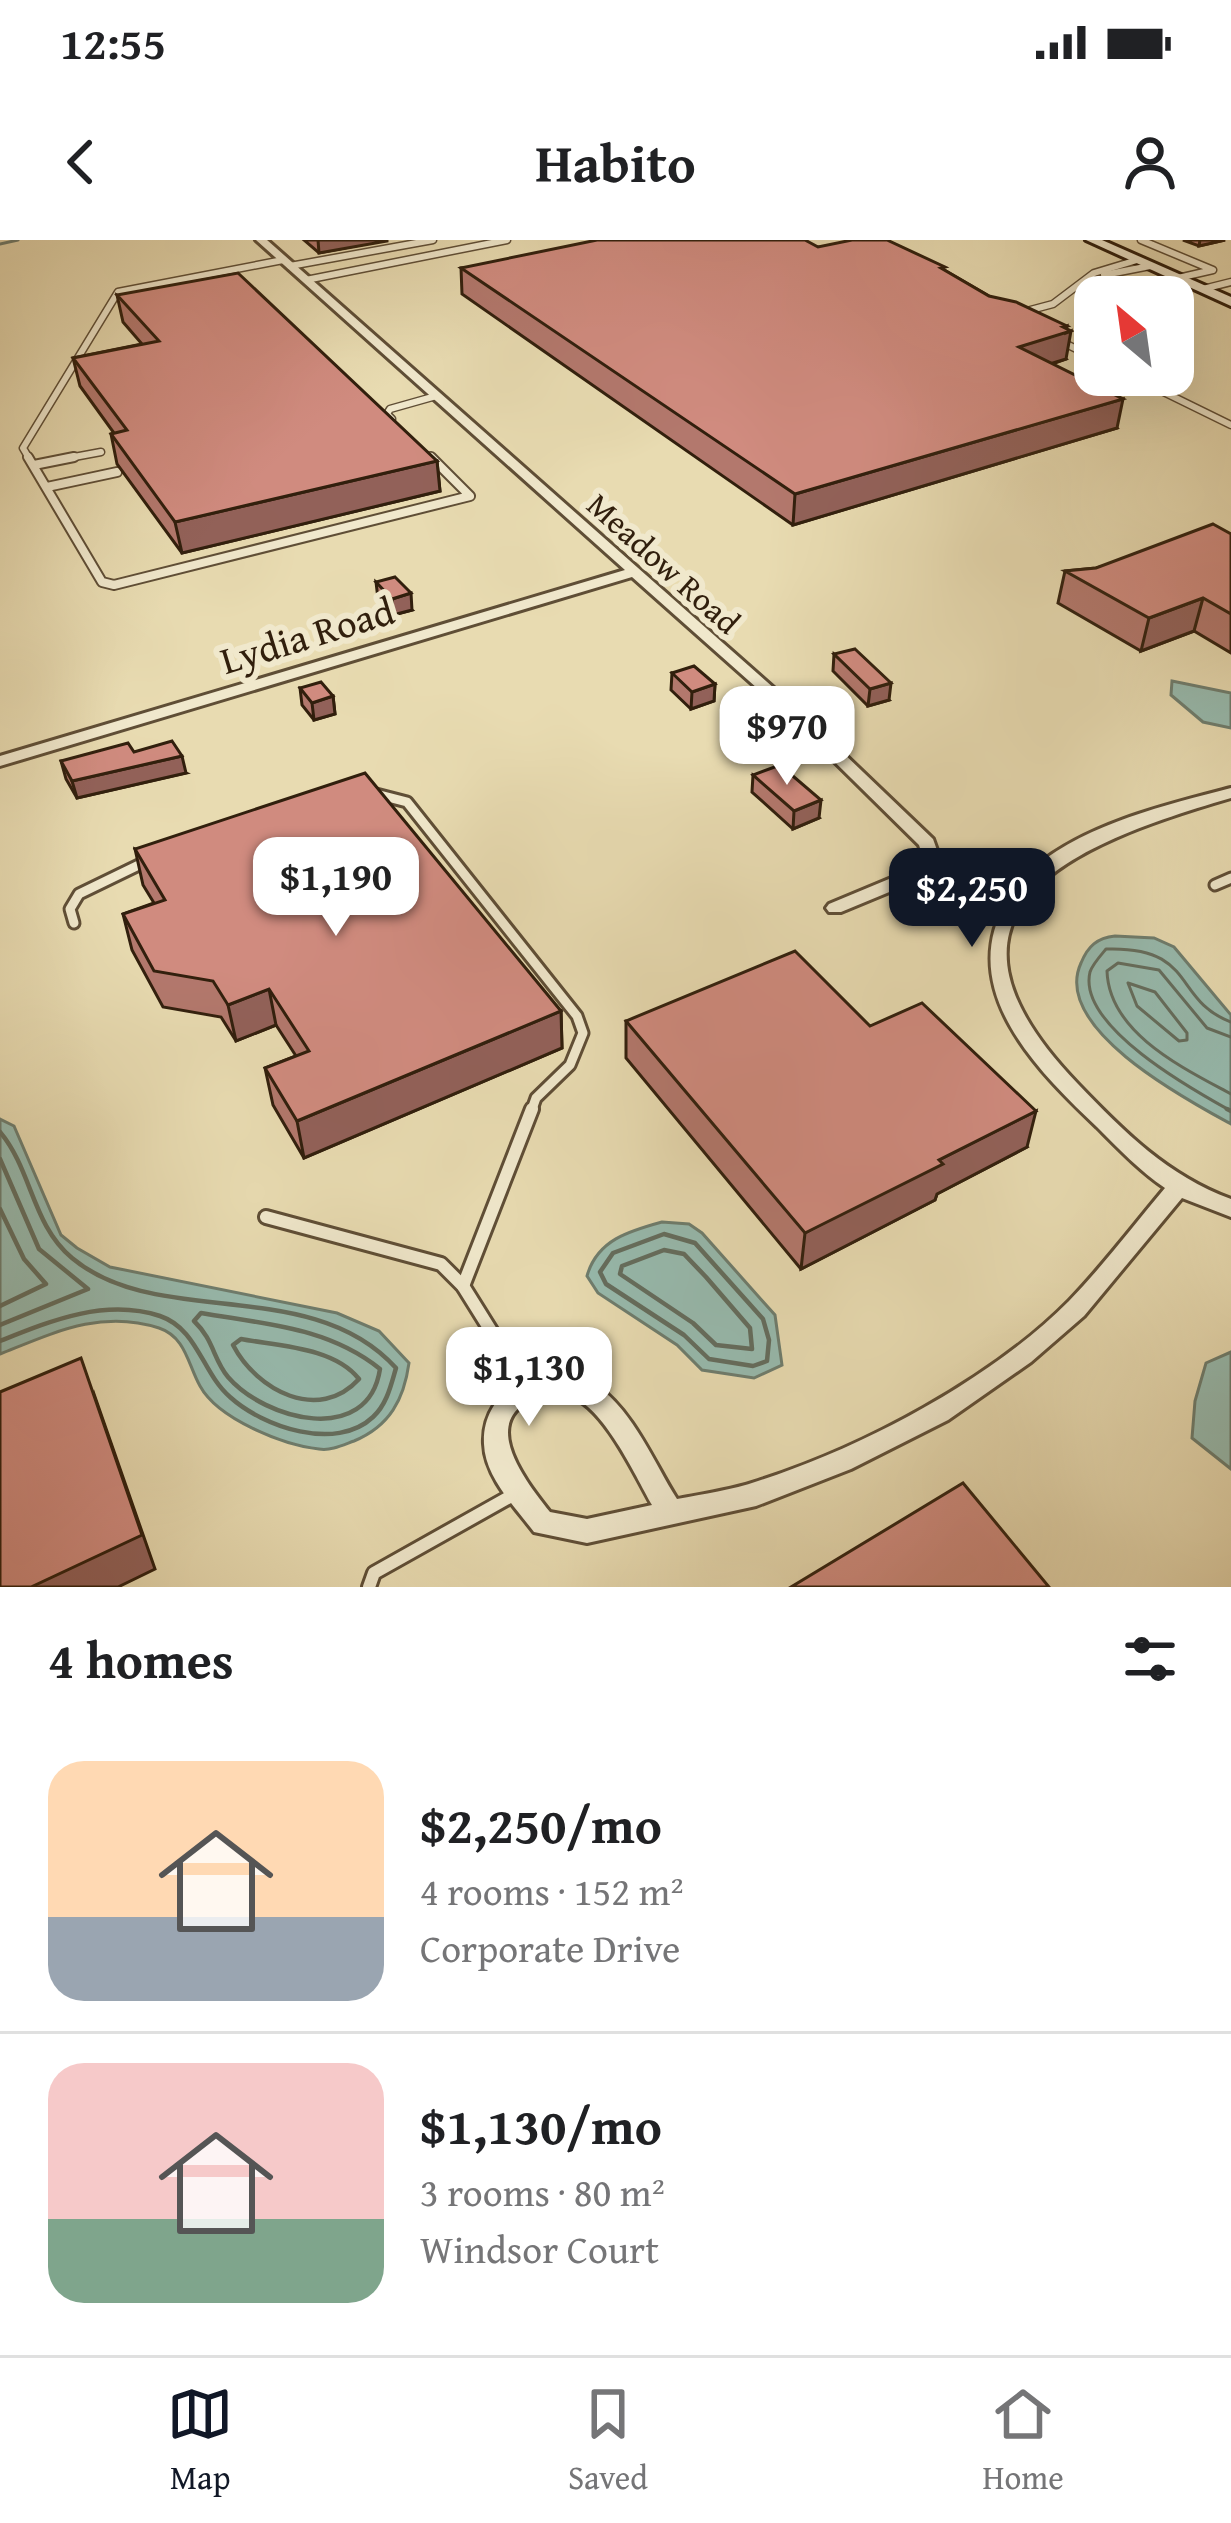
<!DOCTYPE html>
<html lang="en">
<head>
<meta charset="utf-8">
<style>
	body { margin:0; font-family:"Gentium Book Plus",serif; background:#f2f2f2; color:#202124; height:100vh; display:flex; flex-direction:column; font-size:45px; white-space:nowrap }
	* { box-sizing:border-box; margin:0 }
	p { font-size:39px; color:#757577 }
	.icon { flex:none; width:66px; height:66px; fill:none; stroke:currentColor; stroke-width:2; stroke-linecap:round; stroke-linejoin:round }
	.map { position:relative; height:1347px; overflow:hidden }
	.panel { display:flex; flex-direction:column; background:#fff; flex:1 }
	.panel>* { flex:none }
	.needle { width:78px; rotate:331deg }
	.fabs { position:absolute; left:1074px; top:36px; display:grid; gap:24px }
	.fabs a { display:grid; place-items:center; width:120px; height:120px; border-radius:24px; background:#fff; box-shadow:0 12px 48px #0002; font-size:60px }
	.price { position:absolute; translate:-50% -102px; padding:0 27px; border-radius:24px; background:#fff; color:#222; font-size:39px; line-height:78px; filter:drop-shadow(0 3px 6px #0008) }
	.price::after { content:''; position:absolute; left:50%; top:72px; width:36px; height:27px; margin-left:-18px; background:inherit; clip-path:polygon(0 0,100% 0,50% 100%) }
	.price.active { background:#111827; color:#fff }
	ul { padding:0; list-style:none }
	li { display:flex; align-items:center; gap:36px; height:300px; padding:0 48px }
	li+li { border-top:3px solid #e0e0e0 }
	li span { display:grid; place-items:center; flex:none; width:336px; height:240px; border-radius:36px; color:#555 }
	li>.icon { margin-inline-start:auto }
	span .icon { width:144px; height:144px; fill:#fffc; stroke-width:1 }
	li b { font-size:51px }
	h2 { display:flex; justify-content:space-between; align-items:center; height:144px; padding:0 48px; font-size:51px }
	.status { display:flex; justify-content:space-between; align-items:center; height:84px; padding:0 60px; background:#fff; direction:ltr }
	.status svg { height:33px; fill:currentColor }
	header { display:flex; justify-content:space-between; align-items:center; height:156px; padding:0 48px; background:#fff; font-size:54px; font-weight:700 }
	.tabs { display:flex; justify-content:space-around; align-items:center; height:168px; border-top:3px solid #e0e0e0; background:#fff; font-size:33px; color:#757577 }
	.tabs a { display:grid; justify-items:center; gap:6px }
	.tabs .active { color:#111827 }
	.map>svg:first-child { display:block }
</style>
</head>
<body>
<div class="status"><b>12:55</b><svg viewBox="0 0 49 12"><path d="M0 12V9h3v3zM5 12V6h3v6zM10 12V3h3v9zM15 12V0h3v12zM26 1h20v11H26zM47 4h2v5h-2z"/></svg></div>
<header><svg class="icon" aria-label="back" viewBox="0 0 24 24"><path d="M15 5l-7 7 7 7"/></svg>Habito<svg class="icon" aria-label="person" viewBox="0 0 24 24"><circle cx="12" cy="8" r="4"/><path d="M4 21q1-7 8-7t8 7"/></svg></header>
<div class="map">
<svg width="1231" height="1347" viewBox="0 0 1231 1347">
	<rect width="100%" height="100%" fill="#e8dbb1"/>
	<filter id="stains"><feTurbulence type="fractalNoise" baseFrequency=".00167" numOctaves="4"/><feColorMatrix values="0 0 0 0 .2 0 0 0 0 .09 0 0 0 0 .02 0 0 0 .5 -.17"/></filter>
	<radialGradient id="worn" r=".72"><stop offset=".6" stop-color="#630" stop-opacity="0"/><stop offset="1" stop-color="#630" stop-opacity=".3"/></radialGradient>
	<g fill="#97bbaf" stroke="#6e7d6e" stroke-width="3">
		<polygon points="1172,441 1231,453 1231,488 1203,482 1171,455"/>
		<path d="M1115,696L1154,698L1174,707L1231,775V884C1187,860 1051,788 1081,723C1088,706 1097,698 1115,696Z"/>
		<path d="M0,879L14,886L61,995L77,1008L110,1027L337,1073L379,1091L409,1123C404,1159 390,1186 354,1201C343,1205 331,1211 319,1209C283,1205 218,1179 200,1146C188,1125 186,1097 159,1088C101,1069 53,1093 0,1114Z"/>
		<path d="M662,982L689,984L702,993L775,1075L782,1125L754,1138L702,1130L677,1105L598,1053L587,1036C597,1000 629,991 662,982Z"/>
		<polygon points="1231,1112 1231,1229 1192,1198 1195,1161 1206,1123"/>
	</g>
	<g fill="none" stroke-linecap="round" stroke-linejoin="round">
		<g stroke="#646d5e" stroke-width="3">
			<polygon points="1128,743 1155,752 1187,793 1187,800 1179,801 1137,766"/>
			<path d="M1231,782C1172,760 1197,706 1106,709C1101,715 1092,725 1090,732C1077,786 1193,850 1231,871"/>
			<path d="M1231,797L1207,788L1159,730L1118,723L1107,731C1109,793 1183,828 1231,854"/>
		</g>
		<g stroke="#646d5e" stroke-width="4.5">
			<polyline points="1227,869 1231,871"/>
			<path d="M0,892C32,930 32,985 72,1018C158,1090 311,1034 396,1128C391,1145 387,1164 373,1177C336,1212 263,1187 230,1157C202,1133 198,1089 160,1076C105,1058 50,1081 0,1101"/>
			<polyline points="0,919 39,1009 88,1049 0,1085"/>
			<polyline points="0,969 24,1019 46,1044 0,1066"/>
			<polygon points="664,994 695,1003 763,1079 769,1100 767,1121 753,1126 709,1119 684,1095 606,1044 600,1032 613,1013"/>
			<polygon points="664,1010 684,1014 706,1037 750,1088 752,1109 716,1105 693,1083 620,1034 622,1026"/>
			<path d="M201,1073C264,1084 328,1087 380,1129C368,1207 265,1180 228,1137C213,1119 214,1100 194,1081Z"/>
			<path d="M241,1099C278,1106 334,1107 359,1139C319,1183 257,1151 233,1105Z"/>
		</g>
		<polyline stroke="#6e7d6e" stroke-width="3" points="0,4 18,0"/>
		<g stroke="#5f4e36" stroke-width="9">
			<g id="lane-far3">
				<polyline points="1141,0 1213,30 1178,38"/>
				<polyline points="290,26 433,0"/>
				<polyline points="1104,35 1150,26"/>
				<polyline points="306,40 507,0"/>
				<polyline points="1203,49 1231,42"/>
				<polyline points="1023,72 1053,64 1094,33 1137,20"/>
				<polyline points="1062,102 1095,118"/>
				<polyline points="1129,135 1231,185"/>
				<polyline points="392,179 387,174 390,169 436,156"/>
				<polyline points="430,216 434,220"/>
				<polyline points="30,220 23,208 118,52 283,20"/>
				<polyline points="58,220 101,212"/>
			</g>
		</g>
		<g stroke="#5f4e36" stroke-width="12">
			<g id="lane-far2">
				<polyline points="28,217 102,342 114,345 470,256 431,217"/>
				<polyline points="34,225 74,217"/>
				<polyline points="47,247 117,232"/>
			</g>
		</g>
		<g stroke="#5f4e36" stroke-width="15">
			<g id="lane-far1">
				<polyline points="376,554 407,562 577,776 583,793 570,825 536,858 531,872"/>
				<polyline points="1215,645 1231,638"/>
				<polyline points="74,683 70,669 79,654 147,621"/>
			</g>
		</g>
		<g stroke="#5f4e36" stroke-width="18">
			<g id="lane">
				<polyline points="266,977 441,1024 463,1046 526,1147"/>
				<polyline points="463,1046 532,869"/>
				<polyline points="369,1347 374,1333 513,1255"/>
			</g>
		</g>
		<g stroke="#5f4e36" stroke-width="6">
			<g id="street">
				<polygon points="256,0 267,0 793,465 933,599 943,627 940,631 841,672 829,672 826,668 829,664 925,624 919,605 783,471 632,337 0,526 0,516 625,330"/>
				<path d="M1231,548V558C1073,604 909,669 1078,844C1124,892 1168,936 1231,959V977L1182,958L1084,1076L1031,1122L948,1180L851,1229L756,1266L587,1303L534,1292C515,1267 485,1237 484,1204C481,1145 551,1115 597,1146C634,1172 654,1223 677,1259C704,1254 732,1250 758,1241C862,1208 992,1139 1069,1061C1103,1026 1133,986 1165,948C1140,931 1119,909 1097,887C1037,830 955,749 1007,661C1015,648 1024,636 1036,626C1089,583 1166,565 1231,548ZM549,1154C553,1154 565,1154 569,1156C603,1165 635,1235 652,1265L587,1279L550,1272C522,1237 472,1172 549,1154Z"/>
			</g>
		</g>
		<g stroke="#311f0d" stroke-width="6">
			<polygon id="secondary" points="1086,0 1102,0 1231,57 1231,66"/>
		</g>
		<use href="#lane-far3" stroke="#f0e8cc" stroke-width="6"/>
		<use href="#lane-far2" stroke="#f0e8cc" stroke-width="8"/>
		<use href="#lane-far1" stroke="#f0e8cc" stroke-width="9"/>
		<use href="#lane" stroke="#f0e8cc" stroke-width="12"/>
		<use href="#street" fill="#f0e8cc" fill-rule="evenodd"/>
		<use href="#secondary" fill="#f0e8cc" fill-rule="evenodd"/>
	</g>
	<g fill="#b3786d" stroke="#311f0d" stroke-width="3">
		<polygon points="304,0 387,0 319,13"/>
		<polygon points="1183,0 1225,0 1199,6"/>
		<polygon points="818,7 944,30 989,56 1066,119 1052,124 1117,188 793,285 462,54 461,28"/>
		<polygon points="117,55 437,221 440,251 182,313 117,224 111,194 114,193 80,146 73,118 142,104 123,82"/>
		<polygon points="1231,294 1231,413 1194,391 1141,411 1058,363 1065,331 1096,328"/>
		<polygon points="376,342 412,370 393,375 378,359"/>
		<polygon points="834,414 889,460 868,466 833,431"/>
		<polygon points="672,433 715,444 714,461 691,469 671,450"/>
		<polygon points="300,448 333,456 335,474 314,480 302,465"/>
		<polygon points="134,512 186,533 77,558 66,539 61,521"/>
		<polygon points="753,535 819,578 793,589 752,552"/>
		<polygon points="135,609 561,771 562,808 304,918 273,865 265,828 296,816 276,785 236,801 221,777 163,767 132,710 123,674 154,663 143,645"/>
		<polygon points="626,781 870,786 1027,907 937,954 935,960 801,1029 626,818"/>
	</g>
	<g fill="#926159" stroke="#311f0d" stroke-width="3">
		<polygon points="318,0 387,0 387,1 319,13"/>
		<polygon points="1200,0 1225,0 1199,6"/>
		<polygon points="1067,86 1066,93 1071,91 1066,119 1014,135 1019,107"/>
		<polygon points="1123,159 1117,188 793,285 795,254"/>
		<polygon points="437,221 440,251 182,313 175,282"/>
		<polygon points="411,353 412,370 393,375 392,359"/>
		<polygon points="1203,358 1194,391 1141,411 1149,378"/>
		<polygon points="891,443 889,460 868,466 870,449"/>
		<polygon points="715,444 714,461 691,469 692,452"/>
		<polygon points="333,456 335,474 314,480 312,463"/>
		<polygon points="182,516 186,533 77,558 72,541"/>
		<polygon points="821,560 819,578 793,589 794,571"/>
		<polygon points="269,749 276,785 236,801 228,765"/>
		<polygon points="561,771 562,808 304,918 297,881"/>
		<polygon points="1036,871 1027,907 937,954 935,960 801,1029 805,993 939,920"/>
		<polygon points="94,1154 155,1329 118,1347 31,1347"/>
	</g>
	<g fill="#d08b7f" stroke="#311f0d" stroke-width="3">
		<polygon points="597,0 805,0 818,7 852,0 887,0 945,27 941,28 989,56 1016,62 1067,86 1063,87 1071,91 1019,107 1123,159 795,254 461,28"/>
		<polygon points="238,33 437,221 175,282 111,194 127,190 73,118 159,101 117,55"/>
		<polygon points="1213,284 1231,294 1231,374 1203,358 1149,378 1065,331 1096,328"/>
		<polygon points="395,337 411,353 392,359 376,342"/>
		<polygon points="855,409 891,443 870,449 834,414"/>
		<polygon points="694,426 715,444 692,452 672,433"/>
		<polygon points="321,442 333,456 312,463 300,448"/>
		<polygon points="172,501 182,516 72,541 61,521 128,503 134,512"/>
		<polygon points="780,525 821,560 794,571 753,535"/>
		<polygon points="365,533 561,771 297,881 265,828 309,811 269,749 228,765 213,741 154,731 123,674 165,660 135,609"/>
		<polygon points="795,711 870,786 922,763 1036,871 939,920 943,924 805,993 626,781"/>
		<polygon points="81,1118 142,1295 31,1347 0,1347 0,1152"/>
		<polygon points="963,1243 1049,1347 791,1347"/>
	</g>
	<g text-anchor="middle" stroke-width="12" stroke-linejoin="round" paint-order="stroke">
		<g font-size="33" fill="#311f0d" stroke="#f0e8cc">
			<text transform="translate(664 323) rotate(42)" y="12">Meadow Road</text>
		</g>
		<g font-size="39" fill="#311f0d" stroke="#f0e8cc">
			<text transform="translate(307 395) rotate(-17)" y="14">Lydia Road</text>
		</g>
	</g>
	<rect width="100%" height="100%" filter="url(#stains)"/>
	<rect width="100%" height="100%" fill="url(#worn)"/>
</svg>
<div class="fabs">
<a><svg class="needle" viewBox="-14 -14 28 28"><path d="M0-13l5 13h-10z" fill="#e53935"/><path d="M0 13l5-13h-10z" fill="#757577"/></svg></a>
</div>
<b class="price" style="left:787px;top:548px">$970</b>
<b class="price" style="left:336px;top:699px">$1,190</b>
<b class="price active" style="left:972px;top:710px">$2,250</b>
<b class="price" style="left:529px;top:1189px">$1,130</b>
</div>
<section class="panel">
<h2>4 homes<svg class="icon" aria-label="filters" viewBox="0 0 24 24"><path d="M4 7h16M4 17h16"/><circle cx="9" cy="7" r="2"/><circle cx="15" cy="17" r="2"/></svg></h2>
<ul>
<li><span style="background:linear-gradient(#ffd9b3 65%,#9aa5b1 0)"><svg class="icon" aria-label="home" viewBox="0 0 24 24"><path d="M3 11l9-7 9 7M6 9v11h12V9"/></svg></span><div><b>$2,250/mo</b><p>4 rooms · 152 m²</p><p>Corporate Drive</p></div></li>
<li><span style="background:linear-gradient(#f6c9c9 65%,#7fa58c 0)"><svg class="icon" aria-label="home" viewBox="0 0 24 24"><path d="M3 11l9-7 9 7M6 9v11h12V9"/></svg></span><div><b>$1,130/mo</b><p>3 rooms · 80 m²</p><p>Windsor Court</p></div></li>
</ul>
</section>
<nav class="tabs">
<a class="active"><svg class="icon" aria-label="map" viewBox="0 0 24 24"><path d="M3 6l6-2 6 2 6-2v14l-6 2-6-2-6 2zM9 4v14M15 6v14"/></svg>Map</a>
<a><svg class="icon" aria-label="saved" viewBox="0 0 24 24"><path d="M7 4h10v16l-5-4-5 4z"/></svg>Saved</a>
<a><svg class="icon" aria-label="home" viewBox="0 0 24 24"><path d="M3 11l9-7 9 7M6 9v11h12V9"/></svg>Home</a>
</nav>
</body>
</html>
